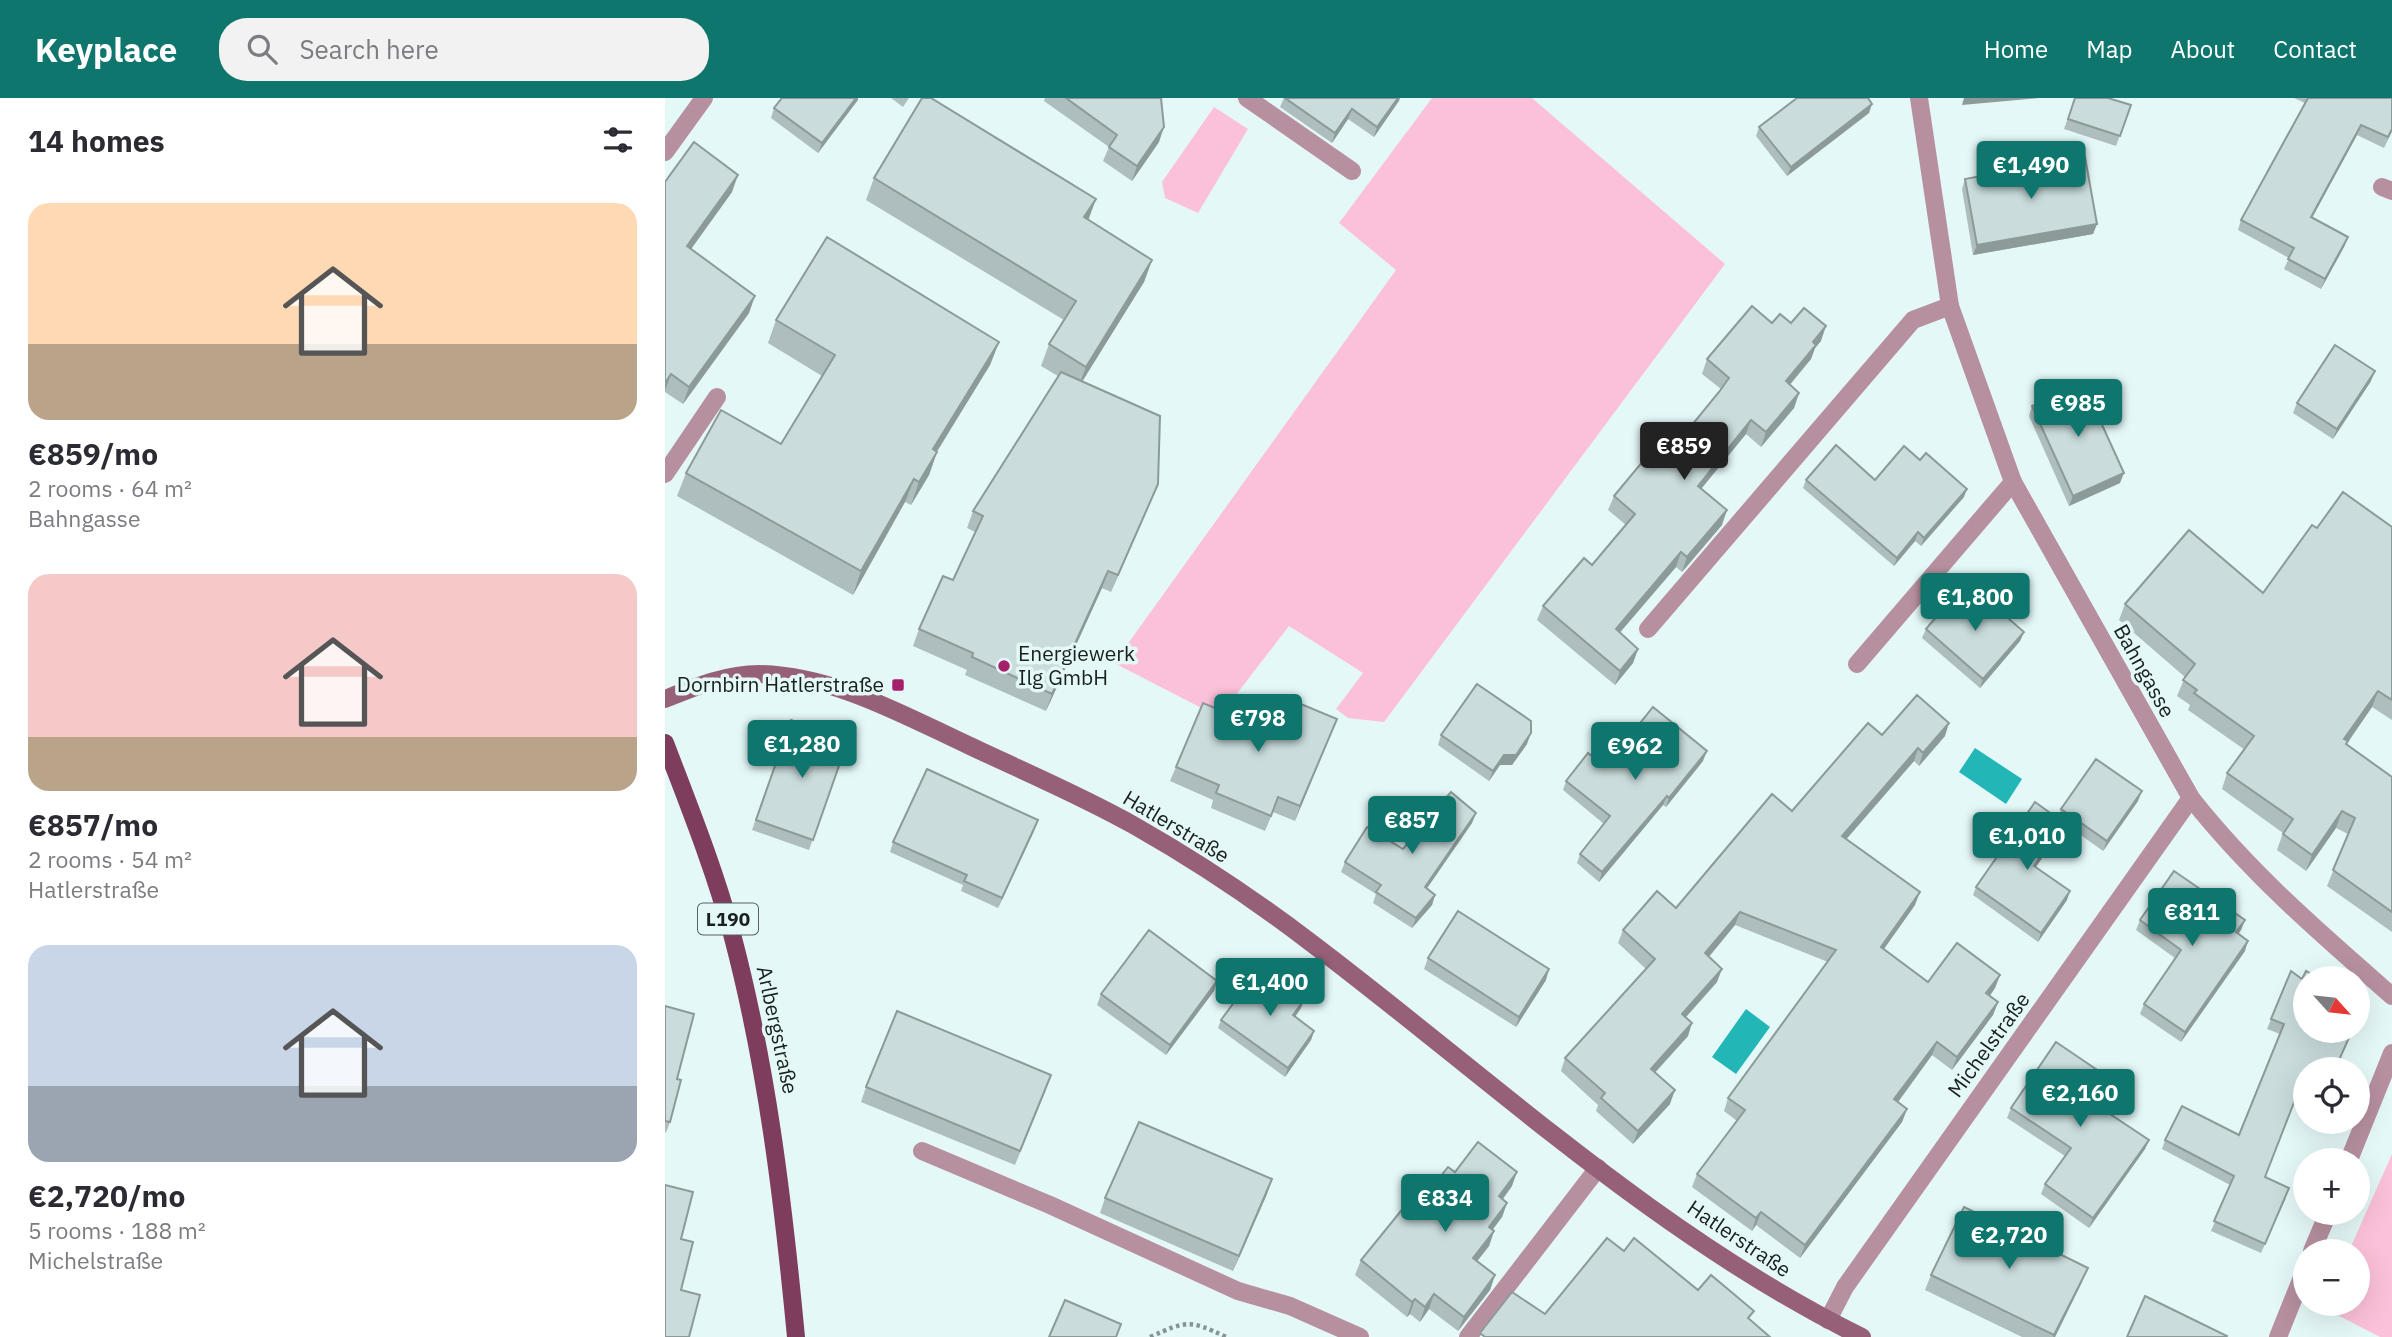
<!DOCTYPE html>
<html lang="en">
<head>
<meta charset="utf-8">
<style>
	body { margin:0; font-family:"IBM Plex Sans",sans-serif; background:#f2f2f3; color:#2b2b33; height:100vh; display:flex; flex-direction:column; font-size:26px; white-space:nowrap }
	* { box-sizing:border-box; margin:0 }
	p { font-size:23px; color:#7c7c81 }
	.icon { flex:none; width:38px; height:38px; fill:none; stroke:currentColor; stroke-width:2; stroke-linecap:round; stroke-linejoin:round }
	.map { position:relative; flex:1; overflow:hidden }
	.sheet { display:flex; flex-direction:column; background:#fff; width:665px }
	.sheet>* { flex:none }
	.needle { width:46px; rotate:117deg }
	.tools { position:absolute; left:1628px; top:868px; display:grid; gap:14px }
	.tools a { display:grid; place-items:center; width:77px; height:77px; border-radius:50%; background:#fff; box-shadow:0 7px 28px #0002; font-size:35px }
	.price { position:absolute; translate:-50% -60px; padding:0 16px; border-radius:7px; background:#0f766e; color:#fff; font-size:23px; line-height:46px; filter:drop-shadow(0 2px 4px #0008) }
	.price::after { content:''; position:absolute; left:50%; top:42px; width:21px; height:16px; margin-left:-10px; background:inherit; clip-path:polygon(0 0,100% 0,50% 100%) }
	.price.current { background:#222; color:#fff }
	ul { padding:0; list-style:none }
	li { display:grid; align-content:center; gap:14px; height:371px; padding:0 28px }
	li span { display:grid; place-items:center; height:217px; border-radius:21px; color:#555 }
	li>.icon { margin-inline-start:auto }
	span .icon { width:126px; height:126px; fill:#fffc; stroke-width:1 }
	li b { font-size:30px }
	h2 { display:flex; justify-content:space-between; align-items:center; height:84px; padding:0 28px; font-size:30px }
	header { display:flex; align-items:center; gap:42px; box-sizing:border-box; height:98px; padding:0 35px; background:#0f766e; color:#fff }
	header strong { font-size:33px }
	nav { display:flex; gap:38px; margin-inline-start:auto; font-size:24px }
	.search { width:490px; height:63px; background:#f2f2f3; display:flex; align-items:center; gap:18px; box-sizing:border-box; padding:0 24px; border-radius:28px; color:#7c7c81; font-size:26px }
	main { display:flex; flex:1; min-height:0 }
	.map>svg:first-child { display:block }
</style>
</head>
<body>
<header>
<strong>Keyplace</strong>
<div class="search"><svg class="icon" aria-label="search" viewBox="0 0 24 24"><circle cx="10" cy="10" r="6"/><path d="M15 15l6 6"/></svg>Search here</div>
<nav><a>Home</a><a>Map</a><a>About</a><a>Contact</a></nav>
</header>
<main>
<section class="sheet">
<h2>14 homes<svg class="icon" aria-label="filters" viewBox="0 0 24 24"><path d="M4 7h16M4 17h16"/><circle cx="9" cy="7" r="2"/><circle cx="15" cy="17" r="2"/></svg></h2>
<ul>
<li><span style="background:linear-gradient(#ffd9b3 65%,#b9a48a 0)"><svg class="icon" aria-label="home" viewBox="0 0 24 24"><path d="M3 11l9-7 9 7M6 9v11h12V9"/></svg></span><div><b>€859/mo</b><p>2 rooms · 64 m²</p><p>Bahngasse</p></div></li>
<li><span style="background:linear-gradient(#f6c9c9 75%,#b9a48a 0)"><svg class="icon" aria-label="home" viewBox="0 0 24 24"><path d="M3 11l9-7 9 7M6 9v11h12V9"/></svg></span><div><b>€857/mo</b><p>2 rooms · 54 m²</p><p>Hatlerstraße</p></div></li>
<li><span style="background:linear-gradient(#c9d6e8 65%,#9aa5b1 0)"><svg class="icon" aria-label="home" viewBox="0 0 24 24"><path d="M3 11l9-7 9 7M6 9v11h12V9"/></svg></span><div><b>€2,720/mo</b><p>5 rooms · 188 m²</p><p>Michelstraße</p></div></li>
</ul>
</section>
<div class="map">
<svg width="1727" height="1239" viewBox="0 0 1727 1239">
	<rect width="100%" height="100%" fill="#e5f8f8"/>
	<g fill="#fcc1da">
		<polygon points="767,0 867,0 1060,166 719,624 683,620 671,611 698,575 624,528 554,619 449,565 731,172 674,125"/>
		<polygon points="549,9 583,31 533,115 500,100 497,84"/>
		<polygon points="1727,1056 1727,1239 1715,1239 1659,1210 1661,1206 1692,1206 1692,1153 1684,1153"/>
	</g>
	<g fill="#23b6b7">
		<polygon points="1310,650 1357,681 1341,706 1294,674"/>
		<polygon points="1081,911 1105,929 1071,976 1047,959"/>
	</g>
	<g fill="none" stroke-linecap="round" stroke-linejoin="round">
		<path stroke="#869494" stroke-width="4.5" stroke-dasharray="3.5 3.5" stroke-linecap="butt" d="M485,1239C521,1223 524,1221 561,1239"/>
		<g stroke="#b790a0" stroke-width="18">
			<polyline points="582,0 687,73"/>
			<polyline points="0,54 39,0"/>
			<polyline points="1717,89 1727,93"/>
			<polyline points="0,376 52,299"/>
			<polyline points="983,531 1248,222 1285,208"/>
			<polyline points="1192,566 1348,384"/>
			<polyline points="257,1053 385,1107 573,1193 625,1208 695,1239"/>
			<polyline points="803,1239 933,1070"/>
		</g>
		<g stroke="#b790a0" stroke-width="18">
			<path d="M1254,0L1285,208L1348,384L1526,700C1585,775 1656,836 1727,898"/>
			<polyline points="1684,1062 1727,955"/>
			<polyline points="1647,1153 1663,1115"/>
			<polyline points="1163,1222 1180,1189 1526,700"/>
			<polyline points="1613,1239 1640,1172"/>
		</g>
		<path stroke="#966078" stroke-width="18" d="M0,601C30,589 61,576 94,576C168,577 240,618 305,648C360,674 417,698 470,728C530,762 590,802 645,844C825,980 992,1138 1197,1239"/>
		<path stroke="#7e3d5c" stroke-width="18" d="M0,645C24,708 49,770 67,836C102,968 118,1102 131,1239"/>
	</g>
	<g fill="#aebdbd">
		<polygon points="117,0 193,0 153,55 106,20 109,10"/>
		<polygon points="226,0 244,0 238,9"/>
		<polygon points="380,0 498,0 496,2 494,44 467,83 438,63 444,49 379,3"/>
		<polygon points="619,0 735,0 709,39 683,21 667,45 615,9"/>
		<polygon points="1410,0 1466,7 1451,48 1399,31"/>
		<polygon points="1629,0 1727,0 1727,34 1719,50 1692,37 1647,120 1683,139 1679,149 1656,191 1619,171 1624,160 1573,132 1576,122 1640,5"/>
		<polygon points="1204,15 1122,78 1091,38 1094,29"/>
		<polygon points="209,80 423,122 487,162 479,184 417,284 486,403 446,494 437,490 381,613 300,577 302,572 248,548 254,531 288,482 310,434 302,430 308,413 393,278 376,268 384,246 399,222 201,102"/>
		<polygon points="1300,81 1432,126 1428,136 1308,157 1297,91"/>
		<polygon points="0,84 67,94 26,151 84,215 18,306 0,294"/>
		<polygon points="111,222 334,244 325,267 272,354 264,377 246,407 240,404 188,497 12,398 21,375 116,346 157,278 103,245"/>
		<polygon points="1107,225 1126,225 1156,243 1150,250 1146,261 1125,287 1134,295 1129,310 1096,349 1081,336 1036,391 1057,427 1017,474 1011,469 955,534 973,551 968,565 950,587 872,522 878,508 927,467 961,427 943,412 949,398 1000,360 1056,291 1037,276 1042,261"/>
		<polygon points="1706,283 1668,341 1628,315 1632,305"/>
		<polygon points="1367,308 1455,385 1404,408 1364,318"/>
		<polygon points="1255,362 1299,399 1256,448 1250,443 1229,468 1138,390 1141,382 1210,382"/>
		<polygon points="1727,429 1727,622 1707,609 1682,646 1727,679 1727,834 1662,788 1683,736 1671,730 1641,773 1612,752 1618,735 1557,691 1562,675 1580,652 1523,612 1525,607 1512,598 1520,579 1454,522 1460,506 1598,495 1652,430"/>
		<polygon points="1302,509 1359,534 1355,543 1315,590 1257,540 1261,531"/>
		<polygon points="126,622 183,642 144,752 87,732"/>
		<polygon points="666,635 630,723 608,714 600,733 546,710 548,702 505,683 511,669"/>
		<polygon points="776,637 862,646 847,667 835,667 824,683 773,647"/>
		<polygon points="1217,637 1280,638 1254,668 1249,663 1181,741 1250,807 1219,851 1263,884 1335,877 1330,890 1325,898 1333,904 1328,917 1287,972 1267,957 1233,1004 1242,1011 1237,1024 1135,1160 1091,1127 1087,1133 1027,1089 1032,1076 1072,1023 1059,1013 1063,1000 1163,864 1070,827 1044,859 1052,884 1021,919 1023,938 990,975 1005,1006 968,1046 931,1013 933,1007 896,973 900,960 981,871 953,845 958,832 1011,810"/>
		<polygon points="1038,663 1001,709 998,707 934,784 912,765 915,756 939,726 898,692 901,683 940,669"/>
		<polygon points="1473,703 1438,753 1399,725 1395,734 1371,769 1402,802 1373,844 1308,797 1311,789 1393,721 1396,711"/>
		<polygon points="811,715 807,725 762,790 770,797 767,807 747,830 708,805 711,796 676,774 680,764 738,751"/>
		<polygon points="369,733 333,810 296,793 298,787 225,754 228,744"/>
		<polygon points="1475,822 1580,822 1573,836 1580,853 1516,944 1475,916 1479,906 1510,860 1471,832"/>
		<polygon points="763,860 881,882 851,929 759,871"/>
		<polygon points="1626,873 1640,971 1640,1002 1631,998 1600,1079 1621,1100 1596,1155 1546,1133 1565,1087 1497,1051 1500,1042 1574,1037 1615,936 1602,931"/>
		<polygon points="549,893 501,957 432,907 436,896"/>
		<polygon points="0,908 12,981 5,1024 1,1035 0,1034"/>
		<polygon points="636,910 630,919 649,933 646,942 620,979 553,930 556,922"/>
		<polygon points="1447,982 1444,991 1432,1008 1484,1042 1480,1051 1424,1130 1376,1096 1380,1086 1400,1058 1342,1020 1346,1010"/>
		<polygon points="201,989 381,992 350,1067 196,1004"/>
		<polygon points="790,1074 847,1088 838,1101 842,1105 837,1119 828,1131 829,1133 824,1148 812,1163 830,1177 825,1192 793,1233 764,1211 755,1224 745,1216 742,1219 690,1177 696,1162 764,1093"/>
		<polygon points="602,1096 568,1173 435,1115 440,1100"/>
		<polygon points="1266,1177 1417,1184 1390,1239 1357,1239 1260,1192"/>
	</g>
	<g fill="#8d9a9a">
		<polygon points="191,0 193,0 193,2 153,55 157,45"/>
		<polygon points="733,0 735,0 734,3 709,39 712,29"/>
		<polygon points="1299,0 1374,0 1297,7"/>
		<polygon points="1207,6 1204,15 1122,78 1126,69"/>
		<polygon points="687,11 683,21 667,45 670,35"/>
		<polygon points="1696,27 1692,37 1642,129 1646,119"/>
		<polygon points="499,29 494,44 467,83 472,68"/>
		<polygon points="73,77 67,94 16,165 22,148"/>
		<polygon points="431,101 423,123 419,119"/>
		<polygon points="1432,126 1428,136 1308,157 1312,147"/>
		<polygon points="1683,139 1679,149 1656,191 1660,181"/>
		<polygon points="487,162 479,184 413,290 421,269"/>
		<polygon points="90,198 84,215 18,306 24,289"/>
		<polygon points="1161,228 1156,243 1150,250 1146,261 1115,298 1121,283 1148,244"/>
		<polygon points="334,244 325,267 259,374 268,351"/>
		<polygon points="1710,273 1706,283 1668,341 1672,331"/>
		<polygon points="6,276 0,293 0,294 0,285"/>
		<polygon points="1134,295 1129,310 1096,349 1101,334"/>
		<polygon points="1086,322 1081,336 1027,402 1033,388"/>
		<polygon points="272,354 264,377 246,407 254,384"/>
		<polygon points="1459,375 1455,385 1404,408 1408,398"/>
		<polygon points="249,381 240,404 188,497 196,473"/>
		<polygon points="493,386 486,403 446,494 453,477"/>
		<polygon points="1302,391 1299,399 1256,448 1259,440"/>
		<polygon points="1062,412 1057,427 1017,474 1022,459"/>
		<polygon points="1253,434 1250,443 1229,468 1232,460"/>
		<polygon points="1016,454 1011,469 946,545 951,531"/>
		<polygon points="443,473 437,490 381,613 387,596"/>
		<polygon points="1359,534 1355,543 1315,590 1318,581"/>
		<polygon points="973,551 968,565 950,587 955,573"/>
		<polygon points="1713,593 1707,609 1682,645 1677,660 1679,641"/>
		<polygon points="672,621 666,635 630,723 635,708"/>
		<polygon points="1284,625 1280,638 1254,668 1258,655"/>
		<polygon points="866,635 862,646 847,667 835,667 824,683 828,673 839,657"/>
		<polygon points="1253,650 1249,663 1172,752 1177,738"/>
		<polygon points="1042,653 1038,663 1001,709 1004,700"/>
		<polygon points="1477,693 1473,703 1438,753 1442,743"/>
		<polygon points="1002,698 998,707 934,784 937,774"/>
		<polygon points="1677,713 1671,730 1641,773 1647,757"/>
		<polygon points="811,715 807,725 756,799 760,789"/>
		<polygon points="373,722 369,733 333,810 337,800"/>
		<polygon points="1399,725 1395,734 1366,776 1369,768"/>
		<polygon points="1405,793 1402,802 1373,844 1376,835"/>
		<polygon points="1255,794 1250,807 1211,862 1216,849"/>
		<polygon points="770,797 767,807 747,830 751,820"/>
		<polygon points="1075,814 1070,827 1036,868 1040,855"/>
		<polygon points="1580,822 1576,832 1568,844 1571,834"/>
		<polygon points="1583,843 1580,853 1516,944 1520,934"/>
		<polygon points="884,871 881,882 851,929 854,919"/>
		<polygon points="1057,871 1052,884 1012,929 1017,916"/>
		<polygon points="1335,877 1330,890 1317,908 1321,895"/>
		<polygon points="552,883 549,893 501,957 505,947"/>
		<polygon points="639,902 636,910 625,926 628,917"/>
		<polygon points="1333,904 1328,917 1287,972 1292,959"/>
		<polygon points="1027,925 1023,938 981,984 986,971"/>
		<polygon points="649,933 646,942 620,979 623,970"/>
		<polygon points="1272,944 1267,957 1225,1015 1229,1001"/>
		<polygon points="1447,982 1444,991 1427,1016 1430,1006"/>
		<polygon points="1010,992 1005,1006 968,1046 973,1033"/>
		<polygon points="1242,1011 1237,1024 1135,1160 1140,1147"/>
		<polygon points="1484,1042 1480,1051 1424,1130 1428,1120"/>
		<polygon points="852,1074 847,1088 829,1113 834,1098"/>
		<polygon points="607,1081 602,1096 568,1173 574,1158"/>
		<polygon points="842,1105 837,1119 819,1143 824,1129"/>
		<polygon points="1096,1114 1091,1127 1087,1133 1091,1120"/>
		<polygon points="829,1133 824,1148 803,1175 808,1160"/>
		<polygon points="1423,1170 1417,1184 1390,1239 1388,1239"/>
		<polygon points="830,1177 825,1192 793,1233 799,1219"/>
		<polygon points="769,1196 764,1211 755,1224 760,1209"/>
		<polygon points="750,1201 745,1216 742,1219 747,1204"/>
	</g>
	<g fill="#cadcdc" stroke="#8d9a9a" stroke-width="2">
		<polygon points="117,0 191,0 157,45 109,10"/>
		<polygon points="257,0 266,0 431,101 419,119 487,162 421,269 384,246 411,203 209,80"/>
		<polygon points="401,0 496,0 499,29 472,68 444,49 452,37"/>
		<polygon points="620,0 733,0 712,29 687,11 670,35"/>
		<polygon points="1132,0 1203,0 1207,6 1126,69 1094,29"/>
		<polygon points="1410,0 1443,0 1466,7 1455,38 1403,21"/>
		<polygon points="1643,0 1727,0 1727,31 1723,39 1696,27 1646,119 1683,139 1660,181 1623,161 1629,150 1576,122"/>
		<polygon points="29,44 73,77 22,148 90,198 24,289 6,276 0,285 0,84"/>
		<polygon points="1420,59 1432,126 1312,147 1300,81"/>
		<polygon points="162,139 334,244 268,351 272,354 254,384 249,381 196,473 21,375 56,312 116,346 170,257 111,222"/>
		<polygon points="1087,208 1107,225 1115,216 1126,225 1139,210 1161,228 1148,244 1151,247 1121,283 1134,295 1101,334 1086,322 1033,388 1062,412 1022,459 1016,454 951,531 973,551 955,573 878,508 919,460 927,467 970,416 949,398 988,351 1000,360 1054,294 1064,280 1042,261"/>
		<polygon points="1670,247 1710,273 1672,331 1632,305"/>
		<polygon points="396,274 495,318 493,386 453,477 443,473 387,596 307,559 308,555 254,531 278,478 288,482 318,418 308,413"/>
		<polygon points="1418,285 1459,375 1408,398 1367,308"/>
		<polygon points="1171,347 1210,382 1239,348 1255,362 1261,355 1302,391 1259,440 1253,434 1232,460 1141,382"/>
		<polygon points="1678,394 1727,429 1727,602 1713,593 1679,641 1683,643 1681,646 1727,679 1727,814 1668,772 1690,720 1677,713 1647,757 1618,736 1628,721 1562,675 1589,638 1529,595 1532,592 1518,582 1530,566 1460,506 1524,432 1598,495 1647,427 1652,430"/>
		<polygon points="1314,495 1359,534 1318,581 1261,531 1289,498 1302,509"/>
		<polygon points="812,586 866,623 866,635 851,657 839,657 828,673 776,637"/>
		<polygon points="1252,597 1284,625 1258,655 1253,650 1177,738 1255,794 1216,849 1263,884 1292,845 1335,877 1321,895 1333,904 1292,959 1272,944 1229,1001 1242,1011 1140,1147 1096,1114 1091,1120 1032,1076 1080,1012 1063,1000 1171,852 1075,814 1040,855 1057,871 1017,916 1027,925 986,971 1010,992 973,1033 936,1000 940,995 900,960 990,861 958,832 992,793 1011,810 1107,696 1127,713 1203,625 1217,637"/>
		<polygon points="619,599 672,621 635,708 613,699 606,718 551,695 554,687 511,669 538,605 605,633"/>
		<polygon points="988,609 1042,653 1004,700 1002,698 937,774 915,756 945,718 901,683 923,655 940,669"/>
		<polygon points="126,622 183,642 148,742 91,722"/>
		<polygon points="1431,661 1477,693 1442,743 1396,711"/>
		<polygon points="262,671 373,722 337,800 299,783 302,777 228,744"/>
		<polygon points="786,694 811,715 760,789 770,797 751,820 711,794 716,787 680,764 702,729 738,751"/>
		<polygon points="1370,704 1399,725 1369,768 1405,793 1376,835 1311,789"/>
		<polygon points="1509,773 1580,822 1571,834 1583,843 1520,934 1479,906 1516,852 1475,822"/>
		<polygon points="793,813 884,871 854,919 763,860"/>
		<polygon points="484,832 552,883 505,947 436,896"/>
		<polygon points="595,869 639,902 628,917 649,933 623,970 556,922"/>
		<polygon points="1626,873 1637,881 1641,873 1653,880 1640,880 1640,933 1687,933 1670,971 1640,971 1640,991 1635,989 1600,1079 1624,1090 1600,1146 1549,1123 1569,1078 1500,1042 1517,1008 1574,1037 1619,926 1606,921"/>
		<polygon points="1692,906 1697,908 1692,919"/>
		<polygon points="0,908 29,916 12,981 16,982 5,1024 0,1023"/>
		<polygon points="232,913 386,977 355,1053 201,989"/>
		<polygon points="1391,944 1447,982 1430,1006 1484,1042 1428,1120 1380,1086 1406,1050 1346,1010"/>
		<polygon points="474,1024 607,1081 574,1158 440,1100"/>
		<polygon points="813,1044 852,1074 834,1098 842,1105 824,1129 829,1133 808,1160 830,1177 799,1219 769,1196 760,1209 750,1201 747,1204 696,1162 757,1087 764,1093 783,1069 790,1074"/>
		<polygon points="0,1087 28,1094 16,1141 28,1144 16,1192 35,1197 24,1239 0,1239"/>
		<polygon points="1299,1109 1423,1170 1389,1237 1266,1177"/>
		<polygon points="942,1140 959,1153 969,1140 1033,1192 1046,1177 1089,1213 1083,1220 1105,1239 820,1239 815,1235 847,1194 880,1216"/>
		<polygon points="1480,1198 1562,1238 1561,1239 1462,1239"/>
		<polygon points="400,1202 456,1226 451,1239 384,1239"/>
	</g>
	<g fill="#a5206b" stroke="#e5f8f8" stroke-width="2.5">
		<circle cx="339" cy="568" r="7"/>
		<rect x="226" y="580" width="14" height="14" rx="3.5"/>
	</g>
	<g text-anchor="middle" stroke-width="7" stroke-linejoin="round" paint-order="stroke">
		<rect fill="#e5f8f8" stroke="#566161" stroke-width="2" x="33" y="805.5" width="60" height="31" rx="5"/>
		<g font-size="19" font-weight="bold" fill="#192020">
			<text x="63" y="828">L190</text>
		</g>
		<g font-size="21" fill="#192020" stroke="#e5f8f8" text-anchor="start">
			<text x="353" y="563">Energiewerk<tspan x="353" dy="24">Ilg GmbH</tspan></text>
			<text x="219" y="594" text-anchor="end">Dornbirn Hatlerstraße</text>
		</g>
		<g font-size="21" fill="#192020" stroke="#e5f8f8">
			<text transform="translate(1479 573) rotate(61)" y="7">Bahngasse</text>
			<text transform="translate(511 729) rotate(31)" y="7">Hatlerstraße</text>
			<text transform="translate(112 932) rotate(78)" y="7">Arlbergstraße</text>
			<text transform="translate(1324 947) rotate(-54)" y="7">Michelstraße</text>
			<text transform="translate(1074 1141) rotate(34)" y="7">Hatlerstraße</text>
		</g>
	</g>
</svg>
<div class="tools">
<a><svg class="needle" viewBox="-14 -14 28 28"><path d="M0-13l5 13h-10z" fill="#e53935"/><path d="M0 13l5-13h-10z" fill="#7c7c81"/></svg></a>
<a><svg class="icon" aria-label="locate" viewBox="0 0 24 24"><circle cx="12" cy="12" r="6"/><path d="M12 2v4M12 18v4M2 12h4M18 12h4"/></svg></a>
<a>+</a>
<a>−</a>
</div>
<b class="price" style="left:1366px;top:103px">€1,490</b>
<b class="price" style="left:1413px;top:341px">€985</b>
<b class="price current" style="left:1019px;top:384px">€859</b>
<b class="price" style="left:1310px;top:535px">€1,800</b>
<b class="price" style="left:593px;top:656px">€798</b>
<b class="price" style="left:137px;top:682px">€1,280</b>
<b class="price" style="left:970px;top:684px">€962</b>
<b class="price" style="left:747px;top:758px">€857</b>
<b class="price" style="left:1362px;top:774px">€1,010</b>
<b class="price" style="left:1527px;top:850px">€811</b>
<b class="price" style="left:605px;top:920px">€1,400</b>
<b class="price" style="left:1415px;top:1031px">€2,160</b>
<b class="price" style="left:780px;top:1136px">€834</b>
<b class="price" style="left:1344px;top:1173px">€2,720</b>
</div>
</main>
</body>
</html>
